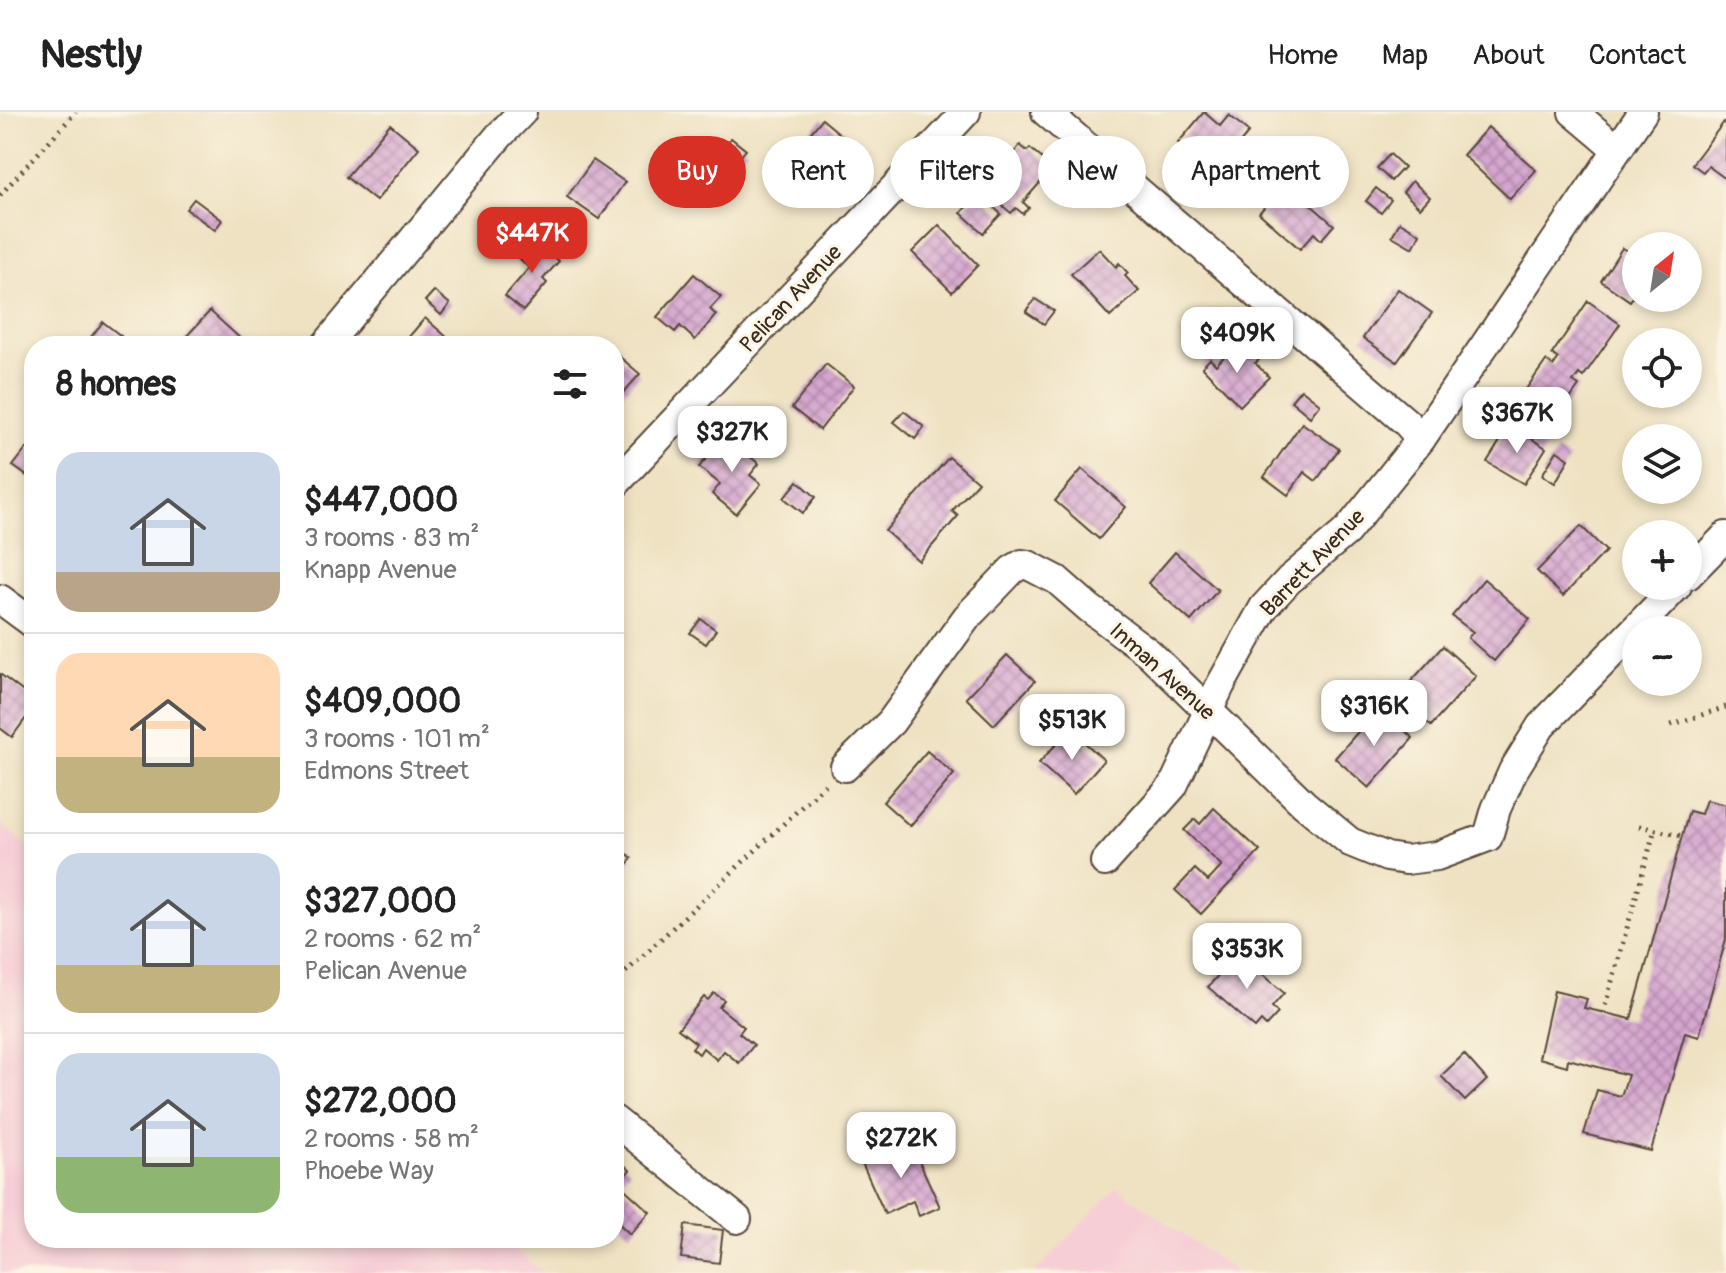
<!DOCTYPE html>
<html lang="en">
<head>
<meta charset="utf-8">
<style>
	body { margin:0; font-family:Pangolin,sans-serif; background:#f6f6f6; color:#222; height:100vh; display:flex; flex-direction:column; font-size:30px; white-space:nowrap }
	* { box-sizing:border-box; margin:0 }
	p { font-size:26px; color:#767676 }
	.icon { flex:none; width:44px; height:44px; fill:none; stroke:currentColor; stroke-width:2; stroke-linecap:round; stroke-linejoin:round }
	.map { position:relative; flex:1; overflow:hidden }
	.side { position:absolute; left:24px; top:224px; width:600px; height:912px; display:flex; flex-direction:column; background:#fff; border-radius:32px; box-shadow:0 4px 12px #0003 }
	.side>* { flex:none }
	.guide { position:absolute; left:648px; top:24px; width:760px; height:72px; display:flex; gap:16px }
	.needle { width:52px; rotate:30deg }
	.fabs { position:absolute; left:1622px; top:120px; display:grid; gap:16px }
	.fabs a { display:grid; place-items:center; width:80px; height:80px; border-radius:50%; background:#fff; box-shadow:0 4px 12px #0003; font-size:40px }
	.price { position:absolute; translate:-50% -68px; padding:0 18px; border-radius:16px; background:#fff; color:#222; font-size:26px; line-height:52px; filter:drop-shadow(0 2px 4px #0008) }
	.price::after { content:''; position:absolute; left:50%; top:48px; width:24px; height:18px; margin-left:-12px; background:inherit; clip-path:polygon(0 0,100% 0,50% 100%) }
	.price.current { background:#d93025; color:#fff }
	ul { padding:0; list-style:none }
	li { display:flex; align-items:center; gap:24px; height:200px; padding:0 32px }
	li+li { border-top:2px solid #e0e0e0 }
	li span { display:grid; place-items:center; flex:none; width:224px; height:160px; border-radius:24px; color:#555 }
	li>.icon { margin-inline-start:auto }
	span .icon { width:96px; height:96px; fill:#fffc; stroke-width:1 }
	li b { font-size:34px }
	h2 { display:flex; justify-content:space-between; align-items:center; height:96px; padding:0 32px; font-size:34px }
	.chip { padding:0 28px; border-radius:36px; background:#fff; box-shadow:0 4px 12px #0003; font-size:28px; line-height:72px }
	.chip.current { background:#d93025; color:#fff }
	header { display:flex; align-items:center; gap:48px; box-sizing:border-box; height:112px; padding:0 40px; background:#fff; border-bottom:2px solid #e0e0e0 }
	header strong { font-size:38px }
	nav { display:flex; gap:44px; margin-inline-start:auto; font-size:28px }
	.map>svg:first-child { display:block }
</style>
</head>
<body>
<header>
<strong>Nestly</strong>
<nav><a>Home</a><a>Map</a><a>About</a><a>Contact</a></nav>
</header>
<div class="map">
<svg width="1726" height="1161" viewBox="0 0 1726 1161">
	<defs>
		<pattern id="building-cross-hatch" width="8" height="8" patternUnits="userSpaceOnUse" patternTransform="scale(2)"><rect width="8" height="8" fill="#d5a6d0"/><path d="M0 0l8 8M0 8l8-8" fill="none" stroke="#ae87a8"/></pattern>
	</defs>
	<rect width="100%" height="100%" fill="#fcf5e5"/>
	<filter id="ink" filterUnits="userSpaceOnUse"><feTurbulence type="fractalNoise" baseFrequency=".0125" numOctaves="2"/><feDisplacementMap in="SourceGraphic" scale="16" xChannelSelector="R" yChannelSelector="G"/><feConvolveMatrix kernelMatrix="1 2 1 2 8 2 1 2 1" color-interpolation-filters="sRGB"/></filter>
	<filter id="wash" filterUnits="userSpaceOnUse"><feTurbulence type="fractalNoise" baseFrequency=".006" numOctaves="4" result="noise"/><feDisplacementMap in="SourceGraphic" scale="32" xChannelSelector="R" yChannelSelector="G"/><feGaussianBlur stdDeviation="1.8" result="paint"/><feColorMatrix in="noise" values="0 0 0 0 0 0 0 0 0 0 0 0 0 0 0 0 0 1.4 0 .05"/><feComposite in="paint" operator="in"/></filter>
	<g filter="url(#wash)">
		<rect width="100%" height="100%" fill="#efe2c3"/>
		<g fill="#f6cfd6">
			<polygon points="0,711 34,739 34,1126 501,1126 543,1161 0,1161"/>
			<polygon points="1117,1075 1237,1161 1034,1161"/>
		</g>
		<g id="blocks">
			<g fill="url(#building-cross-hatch)">
				<polygon points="1204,0 1220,14 1229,3 1249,20 1239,32 1247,39 1244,43 1249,47 1238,59 1232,54 1220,67 1178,31"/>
				<polygon points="822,7 864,42 839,72 797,37"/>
				<polygon points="1724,10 1726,11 1726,67 1708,54 1703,60 1692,52"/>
				<polygon points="390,12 419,36 376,89 346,65"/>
				<polygon points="1488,15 1536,58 1510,87 1463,43"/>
				<polygon points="731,26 746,38 730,57 715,46"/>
				<polygon points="1020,33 1027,39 1030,36 1053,56 1023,90 1029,96 1023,102 1016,96 1011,101 981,76 1001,54 997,50 1007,39 1012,43"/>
				<polygon points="1390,42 1404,55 1391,69 1377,56"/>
				<polygon points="593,48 625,70 599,107 567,85"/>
				<polygon points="1412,69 1430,85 1420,96 1403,80"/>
				<polygon points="1286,71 1334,113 1321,128 1314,121 1300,137 1259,101"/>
				<polygon points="1376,76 1391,88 1381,101 1366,89"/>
				<polygon points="978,81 1001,102 983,121 961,101"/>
				<polygon points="194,87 222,108 215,118 186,97"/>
				<polygon points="1400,110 1420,122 1413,136 1392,124"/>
				<polygon points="939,113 978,153 952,180 912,140"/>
				<polygon points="534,128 559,149 543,167 547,171 523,199 505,184 529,156 519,146"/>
				<polygon points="1622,136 1636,144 1636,180 1630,189 1601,169"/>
				<polygon points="1099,137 1116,155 1119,151 1128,161 1125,164 1139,179 1110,205 1071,162"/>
				<polygon points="694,162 721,185 710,197 716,203 695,228 680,214 675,220 657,205"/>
				<polygon points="1398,177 1432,201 1397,250 1363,226"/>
				<polygon points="434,179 450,192 441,203 425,189"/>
				<polygon points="1035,187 1054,199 1044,212 1026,200"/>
				<polygon points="1588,189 1620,212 1583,265 1579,262 1573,270 1579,274 1558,304 1524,280 1546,249 1553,254 1558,247 1552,242"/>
				<polygon points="210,199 243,229 238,234 192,234 184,227"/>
				<polygon points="425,206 457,234 416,234 407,227"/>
				<polygon points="103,210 121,224 114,234 103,234 91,225"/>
				<polygon points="1236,233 1249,246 1253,242 1259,248 1255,251 1269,265 1240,294 1202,255 1210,247 1216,253"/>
				<polygon points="614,240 640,262 614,291"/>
				<polygon points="826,252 854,274 820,318 792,296"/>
				<polygon points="1301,277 1320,292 1310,305 1291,289"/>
				<polygon points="904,299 924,315 915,327 894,310"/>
				<polygon points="1302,311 1339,337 1316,369 1304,360 1288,383 1264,365"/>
				<polygon points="1510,313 1546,336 1524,372 1487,350"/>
				<polygon points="725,324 759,352 750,363 761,372 736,402 712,382 720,372 699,355"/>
				<polygon points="27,336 34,341 34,369 13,354"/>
				<polygon points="1557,339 1569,347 1555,371 1542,363"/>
				<polygon points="949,345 978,370 952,399 958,404 919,449 885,419"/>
				<polygon points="1082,357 1126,395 1099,427 1055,389"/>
				<polygon points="798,369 816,385 803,401 784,386"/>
				<polygon points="1581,414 1606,439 1563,484 1537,459"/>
				<polygon points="1175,440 1218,478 1191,509 1148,471"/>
				<polygon points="1484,467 1530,507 1494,549 1468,526 1473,520 1452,504"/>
				<polygon points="701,507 716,518 706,532 690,521"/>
				<polygon points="1443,534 1476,564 1431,614 1398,584"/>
				<polygon points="1007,543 1035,569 994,613 966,586"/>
				<polygon points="0,562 34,588 34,595 12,625 0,616"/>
				<polygon points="1379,596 1413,626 1369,676 1335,646"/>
				<polygon points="1070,617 1104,648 1074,682 1039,651"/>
				<polygon points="927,639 954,662 910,714 883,690"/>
				<polygon points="1706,688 1726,693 1726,827 1699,925 1685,921 1651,1039 1584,1022 1597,978 1621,984 1628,963 1568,947 1567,954 1539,946 1554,879 1587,887 1584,896 1631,907 1689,699 1701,702"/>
				<polygon points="1214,696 1260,739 1201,802 1175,778 1195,757 1208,769 1222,754 1184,718 1195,707 1200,712"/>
				<polygon points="614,730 632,746 622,759 614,751"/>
				<polygon points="1238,840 1284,881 1272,895 1278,901 1266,914 1261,909 1255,916 1208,875"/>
				<polygon points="714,881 724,888 719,895 744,915 739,921 754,933 739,951 724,939 717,948 703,936 699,942 692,936 696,931 678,917 704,885 708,888"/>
				<polygon points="1464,942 1487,968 1465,989 1441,964"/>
				<polygon points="910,1029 940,1095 919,1104 913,1089 885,1102 862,1051"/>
				<polygon points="614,1044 630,1058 618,1071 650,1100 630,1122 614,1107"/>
				<polygon points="685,1113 723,1118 719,1151 681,1146"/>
			</g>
		</g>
	</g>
	<g filter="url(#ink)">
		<use href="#blocks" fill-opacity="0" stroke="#564637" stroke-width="2"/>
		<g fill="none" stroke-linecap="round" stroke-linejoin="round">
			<g stroke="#564637" stroke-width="32">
				<g id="minor">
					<polyline points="1046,0 1406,310 1421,327"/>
					<polyline points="1573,0 1617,37"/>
					<polyline points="325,234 499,24 522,0"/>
					<polyline points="614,373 966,0"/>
					<polyline points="1688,463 1726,424"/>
					<polyline points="0,487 34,512"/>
					<polyline points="845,655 891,610 967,505 1012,458 1022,452 1028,453 1057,468 1089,496 1149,541 1304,692 1350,730 1387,745 1406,748 1437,744 1488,725 1496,697 1513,659 1541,614 1677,474"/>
					<polyline points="1105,750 1173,674 1220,574 1264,495 1289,468 1347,419 1421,327 1643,0"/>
					<polyline points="614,1008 737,1107"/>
				</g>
			</g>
			<g stroke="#564637" stroke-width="5" stroke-dasharray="2 6" stroke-linecap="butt">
				<polyline points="0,83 76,0"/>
				<polyline points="1671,613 1726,595"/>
				<polyline points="1639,714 1682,724"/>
				<polyline points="614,871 826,672"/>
				<polyline points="1603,901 1655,717"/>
			</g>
			<use href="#minor" stroke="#fff" stroke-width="28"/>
		</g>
	</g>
	<g text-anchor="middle" stroke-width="6" stroke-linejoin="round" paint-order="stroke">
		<g font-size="22" fill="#3b2a1e" stroke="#fcf5e5">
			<text transform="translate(790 186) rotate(-47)" y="8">Pelican Avenue</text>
			<text transform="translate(1312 450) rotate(-46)" y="8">Barrett Avenue</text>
			<text transform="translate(1163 559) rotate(42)" y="8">Inman Avenue</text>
		</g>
	</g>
</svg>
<div class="fabs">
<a><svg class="needle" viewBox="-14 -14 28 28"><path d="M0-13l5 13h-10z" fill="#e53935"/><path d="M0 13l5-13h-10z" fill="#767676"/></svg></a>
<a><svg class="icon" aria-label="locate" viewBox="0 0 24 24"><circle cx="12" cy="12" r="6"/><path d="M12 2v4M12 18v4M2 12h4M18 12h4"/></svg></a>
<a><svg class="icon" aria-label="layers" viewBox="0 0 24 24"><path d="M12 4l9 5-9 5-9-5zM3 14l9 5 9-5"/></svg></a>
<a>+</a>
<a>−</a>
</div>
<b class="price current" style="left:532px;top:163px">$447K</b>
<b class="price" style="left:1237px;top:263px">$409K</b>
<b class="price" style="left:1517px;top:343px">$367K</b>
<b class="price" style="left:732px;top:362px">$327K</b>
<b class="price" style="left:1374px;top:636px">$316K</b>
<b class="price" style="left:1072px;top:650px">$513K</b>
<b class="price" style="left:1247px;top:879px">$353K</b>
<b class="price" style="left:901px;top:1068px">$272K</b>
<div class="guide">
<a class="chip current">Buy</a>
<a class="chip">Rent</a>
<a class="chip">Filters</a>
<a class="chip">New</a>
<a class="chip">Apartment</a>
</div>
<section class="side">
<h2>8 homes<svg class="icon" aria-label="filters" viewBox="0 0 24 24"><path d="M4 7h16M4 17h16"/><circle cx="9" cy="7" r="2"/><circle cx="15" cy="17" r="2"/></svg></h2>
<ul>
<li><span style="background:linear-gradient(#c9d6e8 75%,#b9a48a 0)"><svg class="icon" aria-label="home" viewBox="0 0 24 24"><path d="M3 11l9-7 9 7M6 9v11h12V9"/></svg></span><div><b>$447,000</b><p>3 rooms · 83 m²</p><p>Knapp Avenue</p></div></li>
<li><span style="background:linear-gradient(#ffd9b3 65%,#c2b280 0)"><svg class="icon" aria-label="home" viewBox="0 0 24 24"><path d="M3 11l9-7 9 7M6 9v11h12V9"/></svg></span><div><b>$409,000</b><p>3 rooms · 101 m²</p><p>Edmons Street</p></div></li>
<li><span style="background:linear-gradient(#c9d6e8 70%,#c2b280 0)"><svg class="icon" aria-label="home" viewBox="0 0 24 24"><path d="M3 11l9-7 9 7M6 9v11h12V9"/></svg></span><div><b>$327,000</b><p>2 rooms · 62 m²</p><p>Pelican Avenue</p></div></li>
<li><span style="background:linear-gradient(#c9d6e8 65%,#8fb573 0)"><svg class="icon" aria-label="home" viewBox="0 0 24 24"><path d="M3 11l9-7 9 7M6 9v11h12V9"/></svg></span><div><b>$272,000</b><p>2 rooms · 58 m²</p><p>Phoebe Way</p></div></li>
</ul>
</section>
</div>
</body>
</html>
